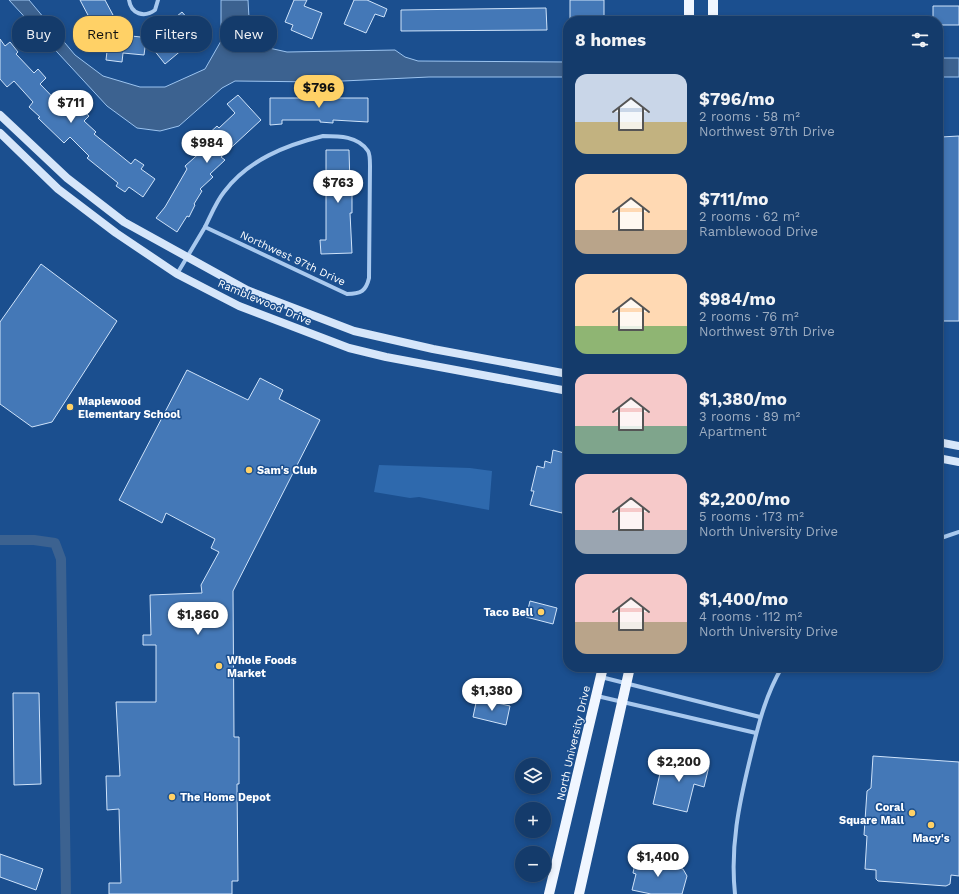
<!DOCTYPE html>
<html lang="en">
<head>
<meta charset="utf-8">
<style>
	body { margin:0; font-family:"Work Sans",sans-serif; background:#1d4271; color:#f1f3f6; height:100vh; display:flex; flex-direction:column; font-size:15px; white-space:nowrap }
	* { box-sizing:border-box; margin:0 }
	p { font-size:13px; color:#9dadc1 }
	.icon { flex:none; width:22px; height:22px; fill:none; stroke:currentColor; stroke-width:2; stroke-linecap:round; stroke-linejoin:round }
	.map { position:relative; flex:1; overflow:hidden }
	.panel { position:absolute; left:563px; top:16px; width:380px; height:656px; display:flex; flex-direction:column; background:#143b6b; border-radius:16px; box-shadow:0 2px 6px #0003,0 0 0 1px #33557e }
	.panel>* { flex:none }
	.top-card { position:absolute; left:12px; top:16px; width:380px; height:36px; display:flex; gap:8px }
	.buttons { position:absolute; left:515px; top:758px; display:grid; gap:8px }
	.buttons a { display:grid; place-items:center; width:36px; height:36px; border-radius:50%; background:#143b6b; box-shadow:0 2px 6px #0003,0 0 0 1px #33557e; font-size:20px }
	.price { position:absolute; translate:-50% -34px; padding:0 9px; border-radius:14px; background:#fff; color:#222; font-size:13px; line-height:26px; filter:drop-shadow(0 1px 2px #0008) }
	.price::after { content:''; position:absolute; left:50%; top:24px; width:12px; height:9px; margin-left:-6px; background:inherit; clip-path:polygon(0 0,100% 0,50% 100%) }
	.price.selected { background:#ffd166; color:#111 }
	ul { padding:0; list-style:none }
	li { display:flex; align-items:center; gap:12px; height:100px; padding:0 12px }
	li span { display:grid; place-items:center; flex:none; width:112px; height:80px; border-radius:12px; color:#555 }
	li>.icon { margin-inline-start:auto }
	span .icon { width:48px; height:48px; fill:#fffc; stroke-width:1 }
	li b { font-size:17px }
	h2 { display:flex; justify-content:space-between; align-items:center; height:48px; padding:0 12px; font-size:17px }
	.tag { padding:0 14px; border-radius:16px; background:#143b6b; box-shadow:0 2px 6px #0003,0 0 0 1px #33557e; font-size:14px; line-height:36px }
	.tag.selected { background:#ffd166; color:#111 }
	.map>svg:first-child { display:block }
</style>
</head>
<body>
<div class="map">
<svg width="959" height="894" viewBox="0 0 959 894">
	<rect width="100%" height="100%" fill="#1b4f8f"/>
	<polygon fill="#2e69ad" points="379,465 470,468 492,471 489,510 419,497 410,498 374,492"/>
	<g fill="#3c6290" stroke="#9cc4f0">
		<polygon points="9,0 29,0 75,55 103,76 140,87 165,87 205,69 221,41 221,0 248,0 249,18 255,35 269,48 287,52 395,50 405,57 418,61 568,62 568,77 429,77 321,82 235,81 222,88 179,126 160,131 137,128 107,106"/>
		<rect x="938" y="58" width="21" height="19"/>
	</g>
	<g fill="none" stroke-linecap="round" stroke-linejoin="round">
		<polyline stroke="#3c6290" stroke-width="10" points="0,540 34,540 55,543 61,559 66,894"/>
	</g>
	<g fill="#4478b7" stroke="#cfe3fa">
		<polygon points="80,0 105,0 113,15 91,28 86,18 89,17"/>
		<polygon points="294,0 307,0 304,6 322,13 312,39 291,30 293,25 285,22"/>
		<polygon points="354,0 367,0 387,9 384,17 375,14 366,33 344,24"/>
		<rect x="570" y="0" width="34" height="21"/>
		<polygon points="933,6 959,6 959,25 938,25 938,21 933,21"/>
		<polygon points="546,8 547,30 401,31 401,10"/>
		<polygon points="182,12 201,34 165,64 146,40 144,55 123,53 122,62 106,60 110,25 123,26 122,35 150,38"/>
		<polygon points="0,39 5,46 10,42 18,52 16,54 34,73 38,69 46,78 40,84 71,116 79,107 89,116 84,121 96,132 94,134 131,164 135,159 144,165 141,169 155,179 143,197 129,187 125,192 116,186 118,183 87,158 89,156 70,137 64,143 38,118 40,117 29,107 33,102 14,81 7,87 0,79"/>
		<polygon points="320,94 334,95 334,98 368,98 368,122 333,120 333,123 320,122 320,120 282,120 282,124 270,125 270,98 308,98 308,97 320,97"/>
		<polygon points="238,95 261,120 221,157 225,160 210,174 213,177 200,189 202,191 194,204 195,205 189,217 187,216 177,232 156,218 165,207 187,169 185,166 212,142 206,136 217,126 219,128 235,113 227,104"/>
		<polygon points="959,136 959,321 941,321 941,311 938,311 938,274 943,274 941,137"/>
		<polygon points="326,150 349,150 350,186 352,186 352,213 350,213 352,253 321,254 320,240 326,240"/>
		<polygon points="41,264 117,321 52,422 32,427 0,404 0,322"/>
		<polygon points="187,370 248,400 260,378 283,390 279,399 320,420 233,591 234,737 239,737 239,784 237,784 238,881 232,881 232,894 109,894 109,883 121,883 119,809 107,810 106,776 120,776 116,702 156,702 156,645 143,645 143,635 151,635 150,595 202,593 201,585 219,552 211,548 215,539 166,513 162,523 119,500"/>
		<polygon points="553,450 568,454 568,487 562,513 530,505 534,491 531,491 537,466 544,468 545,461 551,463"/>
		<polygon points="530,601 557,608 553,624 526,617"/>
		<polygon points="13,693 39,693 41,784 14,785"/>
		<polygon points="477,698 510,706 506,725 473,717"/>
		<polygon points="664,756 709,766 704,787 694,784 687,812 653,804"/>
		<polygon points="873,756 959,762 959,876 951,875 950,884 946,886 878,881 876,879 876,870 865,869 867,836 864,835 867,791 871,788"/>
		<polygon points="0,854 43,869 36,890 0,877"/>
		<polygon points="642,859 683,869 687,876 682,894 651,894 632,890 636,874 633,873 635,863"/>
	</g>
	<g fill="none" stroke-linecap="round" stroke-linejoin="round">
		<g stroke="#a9c9ee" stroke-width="4">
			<path d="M129,0C131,14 144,18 155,10L158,0"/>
			<path d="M323,136C339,136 358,136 368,151C370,154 370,162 370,166L369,278C366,291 361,294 347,294L205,227C211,215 216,202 224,192C248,160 286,145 323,136Z"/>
			<polyline points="177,274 205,227"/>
			<polyline points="938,539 959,532"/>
			<polyline points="601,677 760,717"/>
			<polyline points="597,696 756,733"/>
			<path d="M735,894C730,847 739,804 750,759C758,726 765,696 782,667"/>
		</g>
		<g stroke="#d6e6fa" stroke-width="8">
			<polyline points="0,115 67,178 124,222 247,290 354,331 433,349 568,374"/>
			<polyline points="0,133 58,189 116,233 177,274 239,306 349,348 386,357 568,391"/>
			<polyline points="938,442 959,446"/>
			<polyline points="938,458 959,462"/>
		</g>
		<g stroke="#f0f6ff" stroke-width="10">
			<polyline points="689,0 689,21"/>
			<polyline points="713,0 713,21"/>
			<polyline points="549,894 603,667"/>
			<polyline points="579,894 630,667"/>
		</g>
	</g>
	<g fill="#ffd166" stroke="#1b4f8f" stroke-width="1.5">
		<circle cx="70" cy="407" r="4"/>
		<circle cx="249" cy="470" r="4"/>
		<circle cx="541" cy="612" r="4"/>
		<circle cx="219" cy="666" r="4"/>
		<circle cx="172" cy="797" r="4"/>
		<circle cx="912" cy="813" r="4"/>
		<circle cx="931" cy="825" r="4"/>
	</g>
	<g text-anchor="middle" stroke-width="3" stroke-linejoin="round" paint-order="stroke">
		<g font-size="11" fill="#fff" stroke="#1b4f8f">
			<text transform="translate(293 258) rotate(25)" y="4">Northwest 97th Drive</text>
			<text transform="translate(265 302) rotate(23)" y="4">Ramblewood Drive</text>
			<text transform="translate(573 743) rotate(-77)" y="4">North University Drive</text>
		</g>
		<g font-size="11" font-weight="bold" fill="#fff" stroke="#1b4f8f" text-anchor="start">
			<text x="78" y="405">Maplewood<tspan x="78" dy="13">Elementary School</tspan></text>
			<text x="257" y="474">Sam's Club</text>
			<text x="533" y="616" text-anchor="end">Taco Bell</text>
			<text x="227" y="664">Whole Foods<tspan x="227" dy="13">Market</tspan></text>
			<text x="180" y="801">The Home Depot</text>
			<text x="904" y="811" text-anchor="end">Coral<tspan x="904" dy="13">Square Mall</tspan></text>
			<text x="931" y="842" text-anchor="middle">Macy's</text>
		</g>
	</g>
</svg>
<div class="buttons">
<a><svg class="icon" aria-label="layers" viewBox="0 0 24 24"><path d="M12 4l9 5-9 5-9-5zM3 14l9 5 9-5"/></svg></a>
<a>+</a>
<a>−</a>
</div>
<b class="price selected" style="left:319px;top:109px">$796</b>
<b class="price" style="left:71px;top:124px">$711</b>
<b class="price" style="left:207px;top:164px">$984</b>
<b class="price" style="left:338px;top:204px">$763</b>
<b class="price" style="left:198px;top:636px">$1,860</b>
<b class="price" style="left:492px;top:712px">$1,380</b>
<b class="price" style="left:679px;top:783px">$2,200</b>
<b class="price" style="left:658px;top:878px">$1,400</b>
<div class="top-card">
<a class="tag">Buy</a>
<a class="tag selected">Rent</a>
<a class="tag">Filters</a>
<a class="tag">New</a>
</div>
<section class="panel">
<h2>8 homes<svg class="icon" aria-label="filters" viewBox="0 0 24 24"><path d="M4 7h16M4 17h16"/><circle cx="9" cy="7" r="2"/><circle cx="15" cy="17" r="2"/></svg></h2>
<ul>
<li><span style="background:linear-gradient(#c9d6e8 60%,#c2b280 0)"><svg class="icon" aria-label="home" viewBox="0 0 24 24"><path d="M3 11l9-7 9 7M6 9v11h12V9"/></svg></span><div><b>$796/mo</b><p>2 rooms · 58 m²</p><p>Northwest 97th Drive</p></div></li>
<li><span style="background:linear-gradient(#ffd9b3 70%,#b9a48a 0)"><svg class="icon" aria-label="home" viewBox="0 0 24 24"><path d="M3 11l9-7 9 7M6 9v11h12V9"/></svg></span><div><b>$711/mo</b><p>2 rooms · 62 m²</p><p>Ramblewood Drive</p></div></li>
<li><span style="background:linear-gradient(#ffd9b3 65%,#8fb573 0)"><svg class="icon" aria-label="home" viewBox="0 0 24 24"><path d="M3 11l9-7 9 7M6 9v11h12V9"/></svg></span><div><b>$984/mo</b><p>2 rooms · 76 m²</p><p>Northwest 97th Drive</p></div></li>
<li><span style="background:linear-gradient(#f6c9c9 65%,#7fa58c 0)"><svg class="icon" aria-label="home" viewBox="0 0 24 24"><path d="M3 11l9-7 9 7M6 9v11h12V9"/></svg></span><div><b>$1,380/mo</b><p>3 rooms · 89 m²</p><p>Apartment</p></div></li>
<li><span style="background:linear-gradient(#f6c9c9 70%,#9aa5b1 0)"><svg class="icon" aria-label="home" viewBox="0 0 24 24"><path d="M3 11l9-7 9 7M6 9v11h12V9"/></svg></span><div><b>$2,200/mo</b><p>5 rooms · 173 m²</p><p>North University Drive</p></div></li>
<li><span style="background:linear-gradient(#f6c9c9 60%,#b9a48a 0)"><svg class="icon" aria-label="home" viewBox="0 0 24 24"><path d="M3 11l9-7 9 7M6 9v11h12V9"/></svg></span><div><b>$1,400/mo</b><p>4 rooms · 112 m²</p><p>North University Drive</p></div></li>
</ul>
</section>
</div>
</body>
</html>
